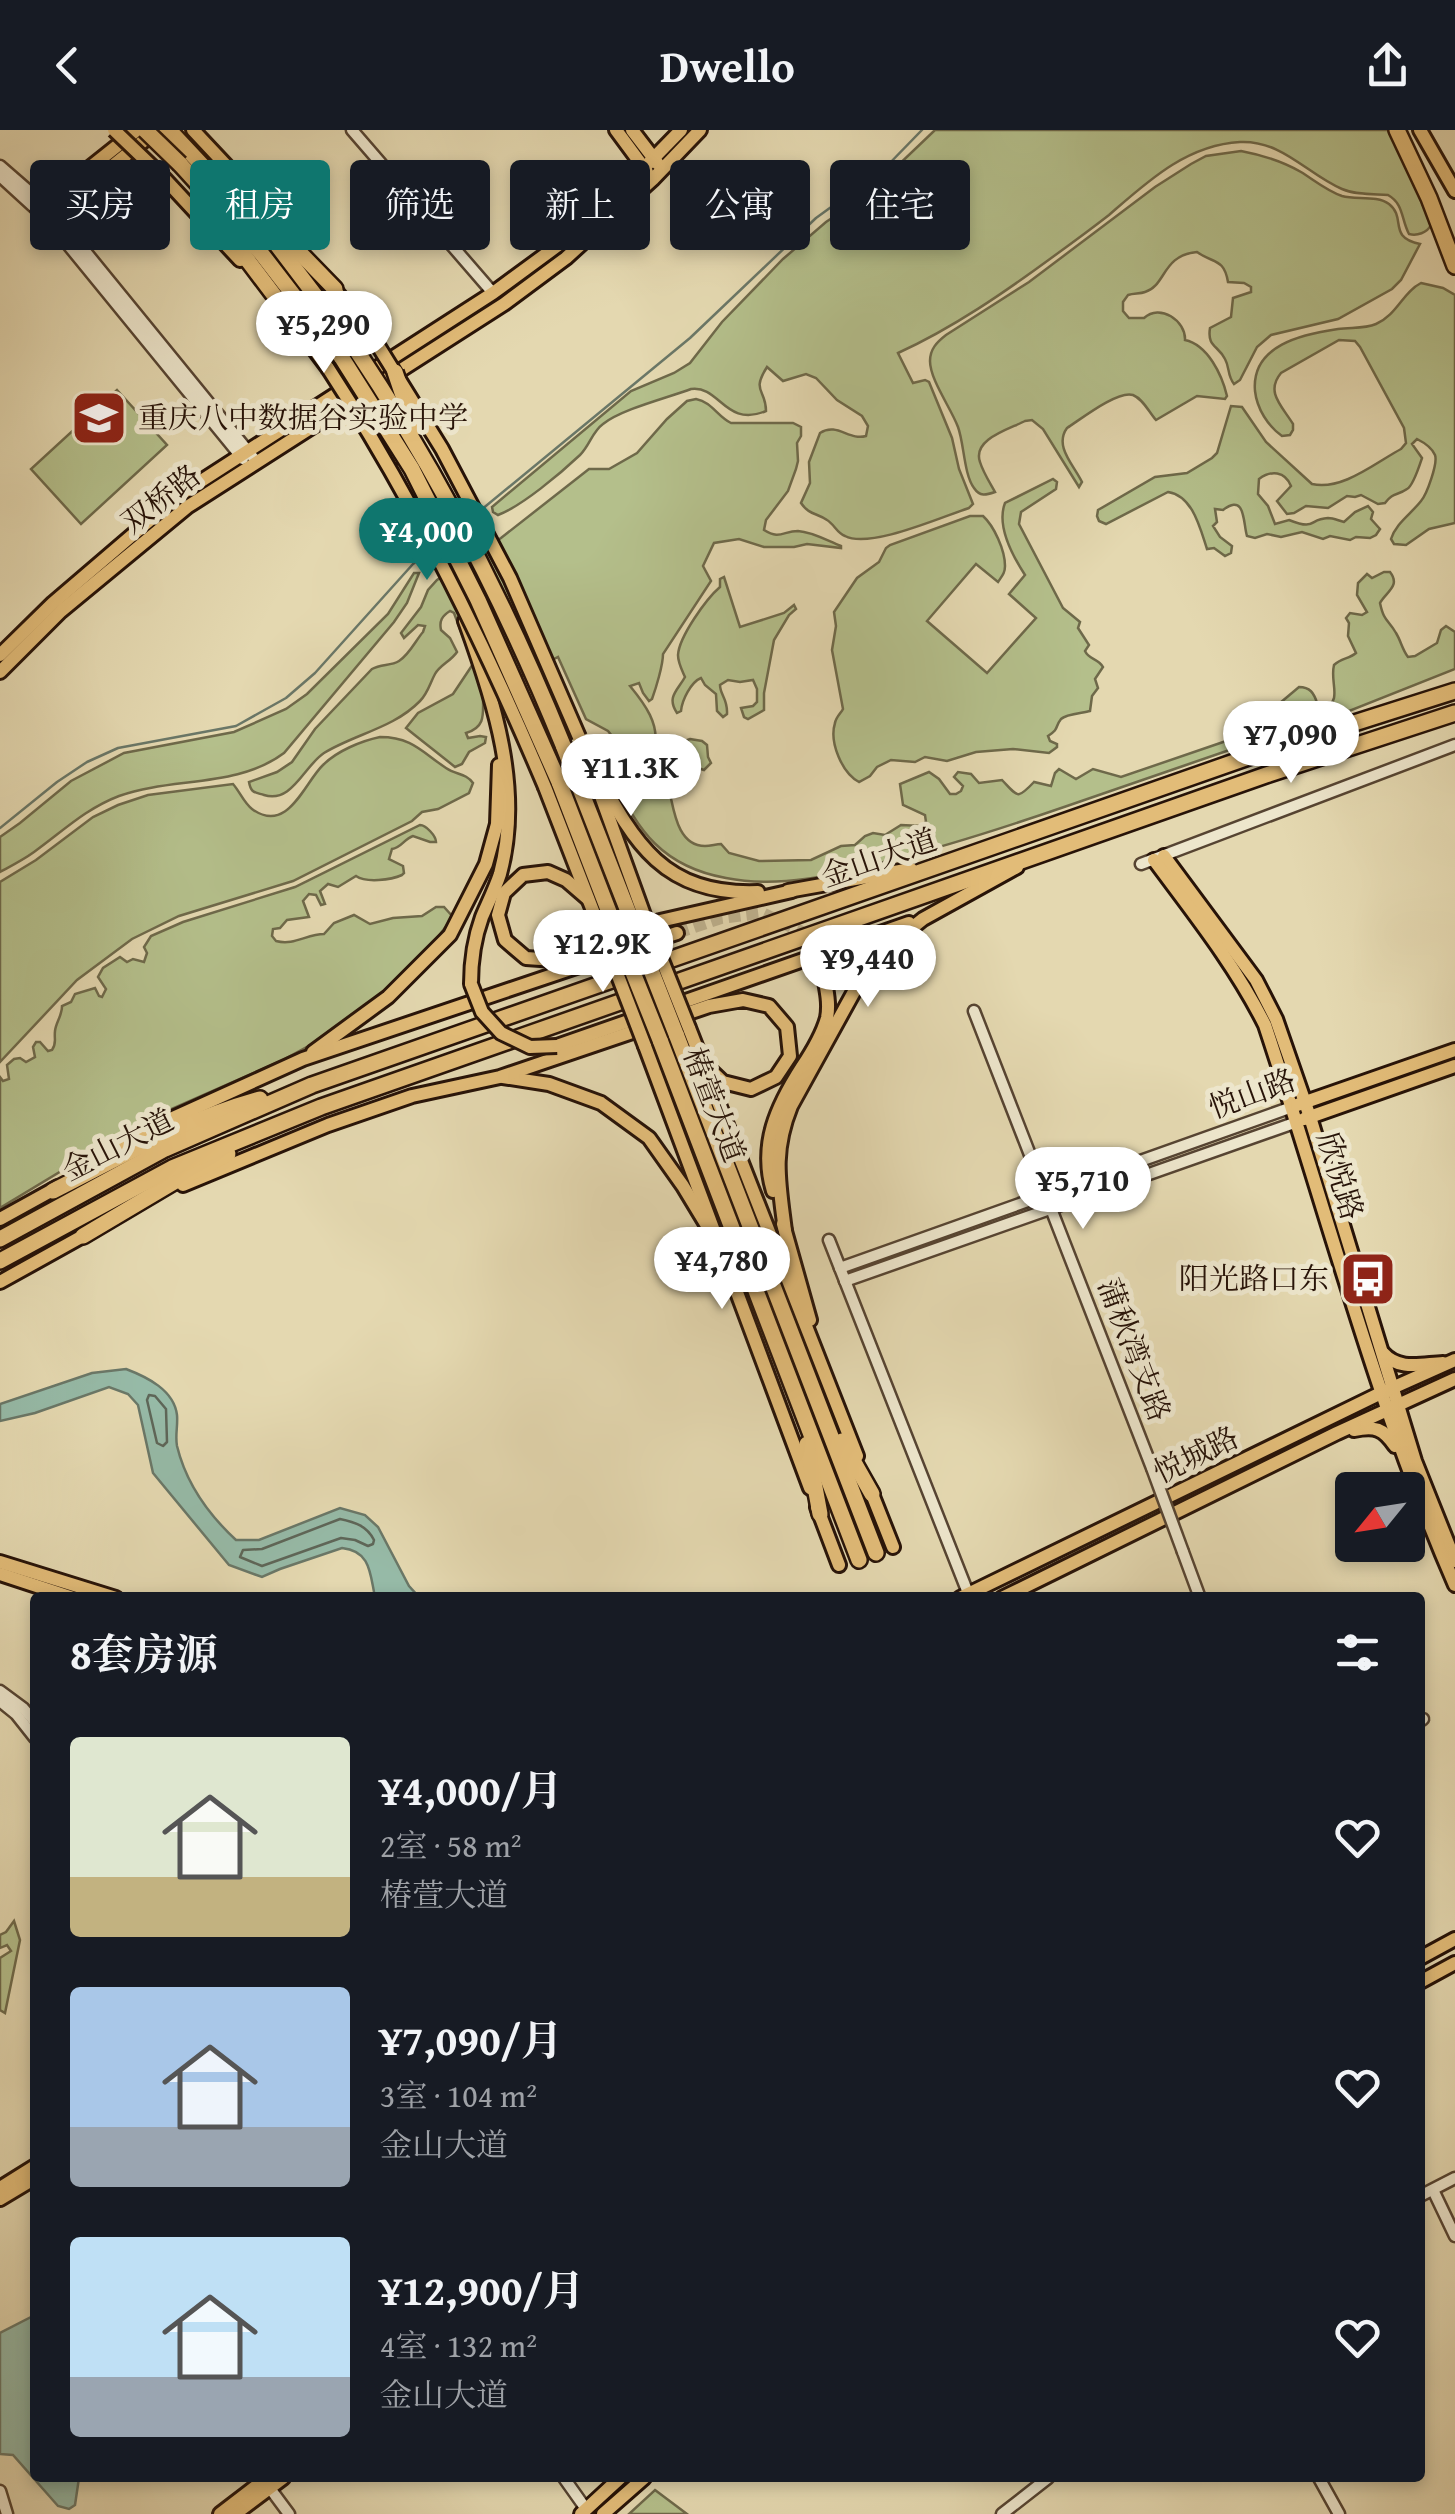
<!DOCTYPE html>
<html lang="zh">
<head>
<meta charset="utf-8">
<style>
	body { margin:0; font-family:"Gentium Book Plus","Noto Serif SC",serif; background:#242831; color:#f1f3f6; height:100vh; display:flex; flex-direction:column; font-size:38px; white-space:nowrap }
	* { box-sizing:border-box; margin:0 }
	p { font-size:32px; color:#9ea1a6 }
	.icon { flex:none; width:55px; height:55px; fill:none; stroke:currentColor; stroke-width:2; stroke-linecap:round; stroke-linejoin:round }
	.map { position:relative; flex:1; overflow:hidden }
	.drawer { position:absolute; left:30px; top:1462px; width:1395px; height:890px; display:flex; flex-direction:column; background:#171b24; border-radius:10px; box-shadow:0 5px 15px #0003 }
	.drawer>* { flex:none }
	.top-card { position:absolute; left:30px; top:30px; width:1395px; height:90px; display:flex; gap:20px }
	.needle { width:65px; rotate:240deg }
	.buttons { position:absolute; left:1335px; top:1342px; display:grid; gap:20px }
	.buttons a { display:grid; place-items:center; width:90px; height:90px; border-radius:10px; background:#171b24; box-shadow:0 5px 15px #0003; font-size:50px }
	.price { position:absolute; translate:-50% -85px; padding:0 22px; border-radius:35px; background:#fff; color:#222; font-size:32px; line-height:65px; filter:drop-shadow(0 2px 5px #0008) }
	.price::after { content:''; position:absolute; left:50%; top:60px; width:30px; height:22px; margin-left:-15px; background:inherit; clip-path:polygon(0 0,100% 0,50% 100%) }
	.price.active { background:#0f766e; color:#fff }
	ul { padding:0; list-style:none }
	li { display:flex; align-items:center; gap:30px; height:250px; padding:0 40px }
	li span { display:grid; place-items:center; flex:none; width:280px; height:200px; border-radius:10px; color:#555 }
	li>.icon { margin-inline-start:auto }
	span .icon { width:120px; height:120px; fill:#fffc; stroke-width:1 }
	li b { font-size:42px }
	h2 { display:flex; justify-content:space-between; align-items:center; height:120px; padding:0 40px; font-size:42px }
	.chip { padding:0 35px; border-radius:10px; background:#171b24; box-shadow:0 5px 15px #0003; font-size:35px; line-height:90px }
	.chip.active { background:#0f766e; color:#fff }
	header { display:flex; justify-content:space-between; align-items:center; height:130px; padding:0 40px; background:#171b24; font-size:45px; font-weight:800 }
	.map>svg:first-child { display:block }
</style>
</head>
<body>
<header><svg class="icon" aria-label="back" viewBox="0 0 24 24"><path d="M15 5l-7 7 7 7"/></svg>Dwello<svg class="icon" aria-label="share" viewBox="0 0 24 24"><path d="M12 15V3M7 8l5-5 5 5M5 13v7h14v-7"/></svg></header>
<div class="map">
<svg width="1455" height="2384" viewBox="0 0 1455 2384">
	<rect width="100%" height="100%" fill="#e4d8b0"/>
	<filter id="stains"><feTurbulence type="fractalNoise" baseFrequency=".002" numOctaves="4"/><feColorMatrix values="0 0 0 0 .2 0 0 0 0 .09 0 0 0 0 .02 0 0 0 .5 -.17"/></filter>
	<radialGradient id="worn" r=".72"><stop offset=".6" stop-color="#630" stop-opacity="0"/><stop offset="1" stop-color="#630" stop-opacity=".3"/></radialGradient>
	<g fill="#b4bf8b" stroke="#6e694a" stroke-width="2.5">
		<path d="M935,0H1388L1414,53L1431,95C1427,103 1417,106 1409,104C1401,89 1404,74 1388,65C1373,64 1356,65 1342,59C1307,44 1282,10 1240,12C1186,15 1147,52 1109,85C1091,99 1072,113 1054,126C1005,162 953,198 898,223L913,253L925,250L929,252L952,308L959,339L973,374L969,378C941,387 870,419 845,406C837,403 834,394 827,390C817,383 809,385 801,373L810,353L809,332L820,303C837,292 849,311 866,306L868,296L862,286L837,270L816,248L806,244L783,251L767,237C751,262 766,259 766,281C725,298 720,255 691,259C667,268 622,279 603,294C592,302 590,315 580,325C561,343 522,376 498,385L493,382L492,377L631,261L674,243L690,233L722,192L783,129L826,92L867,65Z"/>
		<path d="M1241,21C1262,25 1282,31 1301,42C1314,50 1327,61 1342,66C1356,70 1377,65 1389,74C1407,88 1387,107 1420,114L1401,150L1392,159L1338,189L1271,205L1257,217L1240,250L1234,254C1227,245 1230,238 1225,229C1218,215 1207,217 1210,198L1231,187L1233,168L1251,162V157L1244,153L1228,152C1224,128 1214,134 1197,122C1162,125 1166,156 1145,162C1140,164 1134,163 1128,165L1123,172V181L1129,188H1144C1160,173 1186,191 1185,210C1208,215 1222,245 1227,266L1225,269L1197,266L1156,290C1149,282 1143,269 1133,265C1118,260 1081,289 1067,298C1054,316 1073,334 1082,352L1079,357L1043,299L1032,290L1025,291C1010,299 972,309 980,332C983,342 990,353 995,362C986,365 980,367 974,358C964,345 964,313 958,297C951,278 930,250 930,231C930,219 937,212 946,205L1029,152L1155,57L1191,34L1206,26Z"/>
		<path d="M1421,153L1443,158L1455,165V393L1429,399L1406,415L1394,414L1391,409C1396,393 1411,384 1421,371C1427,364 1438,333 1435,325C1432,318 1423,312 1417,309L1412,314L1422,328C1420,334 1413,356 1407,359C1397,366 1393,362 1385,373L1378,374L1361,365L1355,367L1347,366L1328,378L1306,376L1294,383L1287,384L1277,371L1291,356C1285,341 1271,340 1259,349L1258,364L1268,376L1275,394L1289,390C1317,401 1308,389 1328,388C1334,388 1339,391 1344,392L1355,382L1368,376L1373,382L1371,389L1380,399L1376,405L1370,408L1356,407L1350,410L1330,406L1323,409L1302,402L1281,407L1267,404L1255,408L1247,406C1243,394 1246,362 1223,380L1215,379L1217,392L1213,396L1220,407L1232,416L1231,423L1225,426L1214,418L1207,419C1200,398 1193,366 1168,362L1106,394L1099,391L1097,386L1098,380L1155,347L1187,343L1212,328L1217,323L1231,276L1242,277L1266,312L1312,354C1342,361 1375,333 1401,319L1406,313L1404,298L1360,217L1355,211L1339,210L1281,243C1265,262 1282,276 1293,294V300L1290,305L1282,306C1268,296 1257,279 1255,261C1251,215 1303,204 1338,199C1351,197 1364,199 1376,194C1397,185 1403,162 1421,153Z"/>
		<polygon points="117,260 167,315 81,394 31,339"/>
		<path d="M696,269C712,272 717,286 731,293H793L801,297V306L797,313L798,331L796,339L788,361L766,390L764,400C780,410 783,401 798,401C813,402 828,411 841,416V418L807,414L794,417H764L739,409L714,413L703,436L711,451L663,524C663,535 656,558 652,569L649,571L643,563L639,553L630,556C644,573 661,595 654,619L643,624L628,626L608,601L586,589L558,527L483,566C483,584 486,597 466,603L468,608L480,606L486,607L485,613L469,622L462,634L455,637C439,624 422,611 406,598L418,583L453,564L473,534L454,483L450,481C442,486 439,491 441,500L450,508L457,522C451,531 440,535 435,544C430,553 428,563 420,571C394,598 355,604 324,623C304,636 292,674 264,665C254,662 251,663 249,652L277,642L292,632L315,599L372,539C381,534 391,536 399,531C409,525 416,510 423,502L425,496L418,495L404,508L401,503L421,477L428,460L437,450L501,408L589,339H609L637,323L667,289L687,271Z"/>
		<path d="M1053,349L1057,352L1056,359L1021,382L1019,394L1063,478L1080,492L1078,498L1089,515L1085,521C1089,530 1098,528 1103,537L1095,549L1098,558L1092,566L1090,581C1083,583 1066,584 1061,589C1054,598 1060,598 1048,606L1050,611L1057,614V617L1049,623L1013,619L976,622L947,631L925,627L915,632L891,630L877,637L870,646L859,652C842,643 829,612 835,593C836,587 841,583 843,579L832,520L836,496L834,482L857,448L879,432L886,418L890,415L970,386H983C994,396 1005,420 1005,436C1005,443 1002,446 998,452L976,434L927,491L987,543L1036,488L1009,464L1025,445C1012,425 996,396 1005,373Z"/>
		<path d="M1384,442H1390C1401,456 1386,462 1380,473C1384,492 1388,489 1396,503C1401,511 1402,519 1408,527L1415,526L1437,513L1441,500L1446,496L1455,502V539L1324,591C1326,582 1331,577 1334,568C1336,558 1331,547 1334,535C1341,528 1349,529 1356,523L1348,506L1349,493L1346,488L1350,483L1362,485L1367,482L1357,465L1358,453L1367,444L1372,448Z"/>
		<path d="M414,443H419L407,473L394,492L284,623C238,658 171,647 119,666C85,679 62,702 34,722C23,730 11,736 0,742V707L20,693L71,651L124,623L234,602L286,579L307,564L388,484Z"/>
		<path d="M724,447L740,497L784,483L794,475L796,479L789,485L774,510L764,563V580L748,589L744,587L741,578L753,576L757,572V559L753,550L740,552L728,550L720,555C720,565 728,569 727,584L723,587L717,581L716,564L705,555L701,548C691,552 682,570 681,581L677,583C666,567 678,560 685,547C682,540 678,533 678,525C679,507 706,469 720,457V449Z"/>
		<path d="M1299,557C1310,557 1314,563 1317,573L1305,594C1226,621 1146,649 1067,676C1009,696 951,715 891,730C837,744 782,759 726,748C664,737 636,701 613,646C645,620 649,647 670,664C674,681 678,716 705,716C711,716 716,714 721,714L729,723L759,731L811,730L841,716L855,715L865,706L873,703L885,705L901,695L922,696L926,692L925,685L903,675L900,654L929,642L939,649L950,664H956L961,661L963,656L954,647L958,642L971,644L979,653L1002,650C1018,667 1017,670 1034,652L1051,656L1055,643L1059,639L1076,649L1093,639L1121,647L1229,610L1239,605L1267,576L1280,573Z"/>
		<path d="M380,607C412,607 422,622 446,638C456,645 466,643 473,653L469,663L438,679L422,682L412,691L293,751L179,786L132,809L77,850L0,932V752L36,730L93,687L118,675L148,665L233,654C240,662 244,673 252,679C288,705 304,653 323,635C337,621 361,611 380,607Z"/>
		<polygon points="690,609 702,611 707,615 708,627 711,633 704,640 695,637 689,647 682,640 684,625 677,618 679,613"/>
		<path d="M420,695C426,695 436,706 436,712H430L413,706C404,709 401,718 392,719L389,729L403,736L404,743L402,745C391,750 366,753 356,746L338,757L328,754L320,761L325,774L321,775L316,765L309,764L303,771L309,787L287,790L280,798L273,799L272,806L276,811C294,816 307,804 324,804L334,793L354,785L370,794L393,788L422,786L436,777H444L453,787L432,815L378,869L314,913L281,931L144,991L0,1078V947L3,951L9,949L7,935L14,929L20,928L26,932L35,927L33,917L36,912H40L48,921L52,920C57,913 54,910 55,901C56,892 62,886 62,876L71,872L75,864L95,858L99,866L102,867L106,859L98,847L103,838L120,827L127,832L133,829L144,832L147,823L144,817L151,806L183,792L295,757Z"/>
		<polygon points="14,1791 20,1810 5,1883 0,1880 0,1828 11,1821 7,1815 0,1818 0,1805 6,1802"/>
		<polygon points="655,2360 687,2384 629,2384"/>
	</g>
	<g fill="#96baa7" stroke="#6a7767" stroke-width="2.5">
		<path d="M126,1239C147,1247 174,1260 177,1285C178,1295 175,1306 177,1316C186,1353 209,1385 236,1410H259L340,1378L365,1385L378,1397L409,1456L419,1467H375C370,1444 371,1421 342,1418L280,1439L262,1447L229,1435L153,1343L138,1275L128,1264L109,1257L35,1283L0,1291V1274L92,1243Z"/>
		<polygon points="35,2185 35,2348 79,2348 75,2375 69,2379 58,2376 13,2325 0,2324 0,2203"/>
	</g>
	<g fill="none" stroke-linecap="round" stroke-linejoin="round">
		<g stroke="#5e6658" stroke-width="2.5">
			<polygon points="149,1265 155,1266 166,1279 167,1312 163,1316 157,1313 147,1270"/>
			<path d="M340,1389C355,1392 367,1396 374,1410L373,1414L368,1416L355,1410L341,1408L262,1436L240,1427L243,1420L262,1419Z"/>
		</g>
		<g stroke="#6a7767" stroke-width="2.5">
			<polyline points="481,380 690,208 816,88 885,38 922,0"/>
			<polyline points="0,698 57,652 87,632 118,618 236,596 286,568 315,543 413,434 428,422"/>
		</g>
		<polyline stroke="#beb18e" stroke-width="12" stroke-dasharray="12 6" stroke-linecap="butt" points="677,803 721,788 762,783 800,801 823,842"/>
		<g stroke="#564432" stroke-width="15">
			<g id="minor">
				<polyline points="352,0 493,163"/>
				<polyline points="0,36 54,83 256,331"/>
				<polyline points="0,46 47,89 243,329"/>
				<polyline points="1141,734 1455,615"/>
				<polyline points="974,881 1152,1338"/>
				<polyline points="829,1110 970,1468"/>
				<polyline points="840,1138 1292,977"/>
				<polyline points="845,1151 1297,992"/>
				<polyline points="1183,1422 1200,1468"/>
				<polyline points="0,1561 23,1578 35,1592"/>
				<polyline points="0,1571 16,1584 35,1608"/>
				<polyline points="1420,1591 1423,1589"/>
				<polyline points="1433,2060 1455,2106"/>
				<polyline points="1420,2066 1455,2048"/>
				<polyline points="564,2348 586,2379"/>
				<polyline points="1319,2348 1339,2384"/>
				<polyline points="266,2353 289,2384"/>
				<polyline points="0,2361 7,2384"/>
				<polyline points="1002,2384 1048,2348"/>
			</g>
		</g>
		<g stroke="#271308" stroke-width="18">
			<g id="major">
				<polyline points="193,0 283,96"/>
				<polyline points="616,0 647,42"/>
				<polyline points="632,0 658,34"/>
				<polyline points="1420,0 1455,61"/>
				<polyline points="163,47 240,130"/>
				<polyline points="38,79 137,0"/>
				<polyline points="47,89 157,0"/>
				<polyline points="330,154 372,206"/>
				<polyline points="286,182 328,238"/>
				<path d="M465,491C494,571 523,659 500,744C495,759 488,773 482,787C474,809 471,831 471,854"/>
				<polyline points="0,525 53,473 178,366 493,163 557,116 644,38 681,0"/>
				<polyline points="0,542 61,481 187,377 504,174 566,128 653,49 700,0"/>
				<path d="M584,620C628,698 652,766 758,762"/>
				<polyline points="597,655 644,785"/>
				<polyline points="545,657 600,799"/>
				<polyline points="1164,726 1256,850 1276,889 1310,987 1415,1331 1455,1431"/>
				<path d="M1154,730C1194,784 1235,835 1265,895C1327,1082 1376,1274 1455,1455"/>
				<polyline points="788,761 911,739"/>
				<polyline points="588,769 566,750 548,742 523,745 504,763 498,785 505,810 526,828 555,830 660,791 792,761"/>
				<polyline points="646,813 677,803"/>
				<polyline points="689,898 857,1326"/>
				<polyline points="557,916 909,793"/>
				<polyline points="645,916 810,1358"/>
				<polyline points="313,922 388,867 450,805 486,734 497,694 499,635"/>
				<polyline points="503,947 549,954 601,973 649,1008 683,1056 706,1094"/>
				<polyline points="1297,975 1455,920"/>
				<polyline points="1304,989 1455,936"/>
				<polyline points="104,1028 153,997 303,929 618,823"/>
				<polyline points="183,1055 328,995 412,966 500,947 709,876 743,870 769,876 787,897 790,926 776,947 751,959 723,952 702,932"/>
				<path d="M773,1061C759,1014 777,976 802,937C812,922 822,906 827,888C830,873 826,857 823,842"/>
				<polyline points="0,1089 58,1057"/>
				<polyline points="783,1094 810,1190"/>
				<path d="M785,1101C779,1052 772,1023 791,976L861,849L877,826L923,789L1017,737"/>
				<polyline points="0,1152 90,1102"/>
				<path d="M1383,1223C1399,1241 1421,1234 1443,1233"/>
				<path d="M1354,1300C1375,1296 1383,1298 1395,1316"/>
				<polyline points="870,1359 893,1417"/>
				<polyline points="817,1377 839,1435"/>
				<polyline points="0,1432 116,1468"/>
				<polyline points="0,1444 73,1468"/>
				<polyline points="960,1468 1381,1263 1455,1230"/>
				<polyline points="1002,1468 1337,1303 1455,1249"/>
				<polyline points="1420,1828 1455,1809"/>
				<polyline points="1420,1852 1455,1833"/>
				<polyline points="0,2058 35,2036"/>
				<polyline points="0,2069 35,2048"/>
				<polyline points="220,2384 267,2348"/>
				<polyline points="235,2384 283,2348"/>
				<polyline points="581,2384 620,2348"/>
				<polyline points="603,2384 644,2348"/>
			</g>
		</g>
		<g stroke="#271308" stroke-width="20">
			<g id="highway">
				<polyline points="169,0 277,115 355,218"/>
				<polyline points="1397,0 1429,68 1455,136"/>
				<polyline points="180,34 261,123 342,228"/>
				<polyline points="206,75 292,189"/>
				<polyline points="268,90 335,159"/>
				<polyline points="359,283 398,325"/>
				<polyline points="563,615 631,789"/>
				<polyline points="559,652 614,795"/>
				<polyline points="676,904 876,1423"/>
				<polyline points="660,910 859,1430"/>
				<path d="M53,1061C120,1027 187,989 260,969"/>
				<polyline points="83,1106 174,1052 228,1024"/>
				<polyline points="0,1109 165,1019 312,955 1260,623 1455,561"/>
				<polyline points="0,1131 172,1038 321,977 1266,645 1455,583"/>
				<polyline points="842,1311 872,1364"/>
				<polyline points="807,1314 820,1384"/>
			</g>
		</g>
		<use href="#minor" stroke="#ede6cc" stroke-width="10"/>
		<use href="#major" stroke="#e2bc78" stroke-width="12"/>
		<use href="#highway" stroke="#e2bc78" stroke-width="15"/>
		<g stroke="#564432" stroke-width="15" stroke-linecap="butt">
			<polyline id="minor-bridge" points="1152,1338 1183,1422"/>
		</g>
		<g stroke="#271308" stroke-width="18" stroke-linecap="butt">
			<g id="major-bridge">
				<polyline points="114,0 163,47"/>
				<polyline points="372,206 442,319 510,448 579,607"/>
				<path d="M328,238C414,370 484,512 545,657"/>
				<polyline points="644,785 689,898"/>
				<polyline points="600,799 645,916"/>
				<polyline points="471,854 482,882 501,903 530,917 557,916"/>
			</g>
		</g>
		<g stroke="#271308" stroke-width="20" stroke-linecap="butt">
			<g id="highway-bridge">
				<polyline points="145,0 180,34"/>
				<path d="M355,218C438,342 507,477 563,615"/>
				<polyline points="342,228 412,339 478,470 559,652"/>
				<polyline points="395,242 414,298"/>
				<polyline points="631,789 676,904"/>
				<polyline points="614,795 660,910"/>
			</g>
		</g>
		<use href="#minor-bridge" stroke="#ede6cc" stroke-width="10"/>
		<use href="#major-bridge" stroke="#e2bc78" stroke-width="12"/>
		<use href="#highway-bridge" stroke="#e2bc78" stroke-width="15"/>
	</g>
	<defs>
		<g id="school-square" transform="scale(2.875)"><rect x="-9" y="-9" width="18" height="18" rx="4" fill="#8f2418" stroke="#ede6cc"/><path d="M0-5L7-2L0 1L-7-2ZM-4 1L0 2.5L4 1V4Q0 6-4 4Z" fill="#fff"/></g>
		<g id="bus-square" transform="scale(2.875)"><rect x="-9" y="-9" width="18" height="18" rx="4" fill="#8f2418" stroke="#ede6cc"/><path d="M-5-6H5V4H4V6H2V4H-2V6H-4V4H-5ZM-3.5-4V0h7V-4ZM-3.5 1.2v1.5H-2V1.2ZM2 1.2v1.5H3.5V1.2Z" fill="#fff"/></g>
	</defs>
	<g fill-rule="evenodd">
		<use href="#school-square" x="99" y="288"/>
		<use href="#bus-square" x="1368" y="1149"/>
	</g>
	<g text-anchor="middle" stroke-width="10" stroke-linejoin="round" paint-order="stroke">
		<g font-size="30" fill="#271308" stroke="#ede6cc" text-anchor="start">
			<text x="138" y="298">重庆八中数据谷实验中学</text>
			<text x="1329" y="1159" text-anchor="end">阳光路口东</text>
		</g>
		<g font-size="30" fill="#271308" stroke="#ede6cc">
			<text transform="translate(161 369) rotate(-38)" y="10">双桥路</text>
			<text transform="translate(879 728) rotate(-19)" y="10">金山大道</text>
			<text transform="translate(1252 964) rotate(-20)" y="10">悦山路</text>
			<text transform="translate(714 975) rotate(69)" y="10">椿萱大道</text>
			<text transform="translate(118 1015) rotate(-27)" y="10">金山大道</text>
			<text transform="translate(1340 1046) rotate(73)" y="10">欣悦路</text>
			<text transform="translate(1134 1220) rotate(69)" y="10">蒲秋湾支路</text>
			<text transform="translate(1196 1325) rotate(-26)" y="10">悦城路</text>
		</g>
	</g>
	<rect width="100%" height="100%" filter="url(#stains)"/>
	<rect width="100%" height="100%" fill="url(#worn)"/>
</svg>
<div class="buttons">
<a><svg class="needle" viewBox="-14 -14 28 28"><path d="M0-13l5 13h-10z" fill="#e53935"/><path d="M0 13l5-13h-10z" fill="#9ea1a6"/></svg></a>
</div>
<b class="price" style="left:324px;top:246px">¥5,290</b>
<b class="price active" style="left:427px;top:453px">¥4,000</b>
<b class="price" style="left:1291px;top:656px">¥7,090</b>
<b class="price" style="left:631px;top:689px">¥11.3K</b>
<b class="price" style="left:603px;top:865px">¥12.9K</b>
<b class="price" style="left:868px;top:880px">¥9,440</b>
<b class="price" style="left:1083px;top:1102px">¥5,710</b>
<b class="price" style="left:722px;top:1182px">¥4,780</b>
<div class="top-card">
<a class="chip">买房</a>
<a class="chip active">租房</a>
<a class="chip">筛选</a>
<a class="chip">新上</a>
<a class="chip">公寓</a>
<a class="chip">住宅</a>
</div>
<section class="drawer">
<h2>8套房源<svg class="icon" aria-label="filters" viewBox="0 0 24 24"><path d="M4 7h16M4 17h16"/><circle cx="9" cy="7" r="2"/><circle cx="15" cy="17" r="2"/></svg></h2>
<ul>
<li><span style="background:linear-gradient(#dfe7d0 70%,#c2b280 0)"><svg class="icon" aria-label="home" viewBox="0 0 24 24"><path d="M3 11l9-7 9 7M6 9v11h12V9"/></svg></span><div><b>¥4,000/月</b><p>2室 · 58 m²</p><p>椿萱大道</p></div><svg class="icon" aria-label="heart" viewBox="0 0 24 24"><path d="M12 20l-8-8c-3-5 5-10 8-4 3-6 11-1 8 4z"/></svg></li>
<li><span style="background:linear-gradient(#a9c7e8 70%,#9aa5b1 0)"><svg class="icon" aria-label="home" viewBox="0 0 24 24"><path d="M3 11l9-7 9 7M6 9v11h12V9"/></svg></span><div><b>¥7,090/月</b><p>3室 · 104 m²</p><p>金山大道</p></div><svg class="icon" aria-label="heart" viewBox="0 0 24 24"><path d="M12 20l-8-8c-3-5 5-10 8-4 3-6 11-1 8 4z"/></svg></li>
<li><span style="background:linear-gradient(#bfe0f5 70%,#9aa5b1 0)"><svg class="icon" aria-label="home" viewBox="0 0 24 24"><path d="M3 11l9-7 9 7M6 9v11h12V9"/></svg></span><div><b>¥12,900/月</b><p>4室 · 132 m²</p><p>金山大道</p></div><svg class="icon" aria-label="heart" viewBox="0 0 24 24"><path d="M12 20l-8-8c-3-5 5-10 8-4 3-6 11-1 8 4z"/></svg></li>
</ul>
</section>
</div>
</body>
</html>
